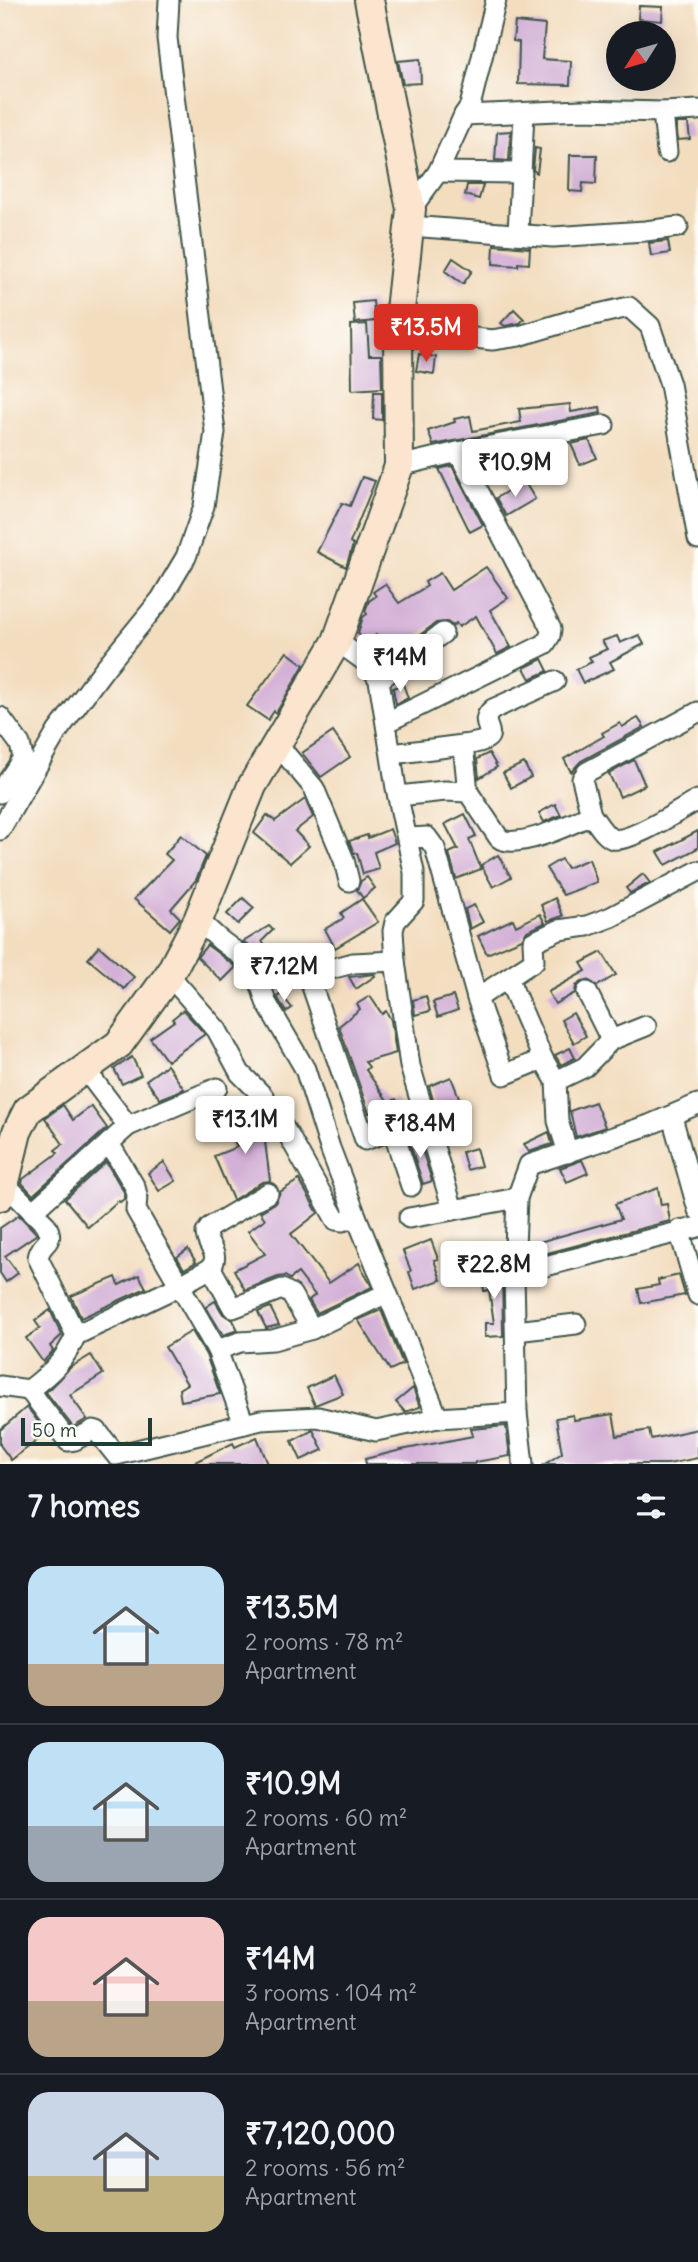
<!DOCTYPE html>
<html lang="en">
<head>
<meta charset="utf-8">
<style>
	body { margin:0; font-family:Delius,sans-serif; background:#20242c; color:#f1f3f6; height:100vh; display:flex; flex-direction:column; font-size:26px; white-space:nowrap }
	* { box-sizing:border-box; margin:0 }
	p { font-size:23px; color:#9ea1a6 }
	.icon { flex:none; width:38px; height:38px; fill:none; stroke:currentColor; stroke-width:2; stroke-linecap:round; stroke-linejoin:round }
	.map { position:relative; height:1464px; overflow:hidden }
	.details { display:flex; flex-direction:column; background:#171b24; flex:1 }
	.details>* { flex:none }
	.needle { width:46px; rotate:233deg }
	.controls { position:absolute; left:606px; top:21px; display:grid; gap:14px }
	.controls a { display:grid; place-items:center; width:70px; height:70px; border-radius:50%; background:#171b24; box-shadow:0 7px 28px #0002; font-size:35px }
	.scale { position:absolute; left:21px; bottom:18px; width:131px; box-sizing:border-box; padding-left:7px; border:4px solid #1f3d34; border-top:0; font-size:19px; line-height:24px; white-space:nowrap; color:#1f3d34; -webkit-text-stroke:5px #fdfcf7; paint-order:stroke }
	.price { position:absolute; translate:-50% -60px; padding:0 16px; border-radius:7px; background:#fff; color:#222; font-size:23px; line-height:46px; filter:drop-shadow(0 2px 4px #0008) }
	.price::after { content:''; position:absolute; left:50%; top:42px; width:21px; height:16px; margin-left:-10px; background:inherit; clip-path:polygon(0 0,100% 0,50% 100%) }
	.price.active { background:#d93025; color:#fff }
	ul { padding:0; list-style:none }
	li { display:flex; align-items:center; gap:21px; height:175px; padding:0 28px }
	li+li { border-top:2px solid #363941 }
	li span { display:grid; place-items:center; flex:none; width:196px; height:140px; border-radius:21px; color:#555 }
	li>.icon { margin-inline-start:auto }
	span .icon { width:84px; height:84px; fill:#fffc; stroke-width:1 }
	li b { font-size:30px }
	h2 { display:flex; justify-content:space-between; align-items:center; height:84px; padding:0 28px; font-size:30px }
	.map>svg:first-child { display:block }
</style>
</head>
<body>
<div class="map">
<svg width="698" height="1464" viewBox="0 0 698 1464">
	<rect width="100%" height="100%" fill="#fdfcf7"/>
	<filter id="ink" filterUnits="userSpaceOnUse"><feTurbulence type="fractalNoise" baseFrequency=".0143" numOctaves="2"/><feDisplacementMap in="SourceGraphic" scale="14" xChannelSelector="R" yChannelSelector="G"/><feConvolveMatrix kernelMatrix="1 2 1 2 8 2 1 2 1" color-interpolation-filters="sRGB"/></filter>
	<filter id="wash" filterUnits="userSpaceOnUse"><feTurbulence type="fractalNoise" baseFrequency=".00686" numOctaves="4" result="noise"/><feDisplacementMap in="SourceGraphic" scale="28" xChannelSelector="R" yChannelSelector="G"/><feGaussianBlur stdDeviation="1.57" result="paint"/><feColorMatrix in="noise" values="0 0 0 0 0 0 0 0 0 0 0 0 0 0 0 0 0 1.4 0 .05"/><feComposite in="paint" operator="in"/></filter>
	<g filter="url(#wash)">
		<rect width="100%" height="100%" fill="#f3ddbf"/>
		<g id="blocks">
			<g fill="#d3b1d7">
				<polygon points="639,6 663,7 662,21 638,19"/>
				<polygon points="515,22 545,25 542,59 571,61 570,85 518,84 519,42 513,41"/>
				<polygon points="420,59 421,83 403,84 398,61"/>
				<polygon points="676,123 688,123 690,139 678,140"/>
				<polygon points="511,131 509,161 495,160 497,132"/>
				<polygon points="535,148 540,149 537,173 533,170"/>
				<polygon points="570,155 597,155 596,184 583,183 582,192 569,191"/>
				<polygon points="467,185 483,185 479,199 465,195"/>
				<polygon points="668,241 670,253 651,256 649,243"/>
				<polygon points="494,245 530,248 529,264 518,263 518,266 493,264"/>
				<polygon points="453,258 472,271 463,284 445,271"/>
				<polygon points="373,301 375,321 355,323 353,303"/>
				<polygon points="514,309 524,319 520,323 505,326 501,323"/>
				<polygon points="367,324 369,355 381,355 382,388 352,390 351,325"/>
				<polygon points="419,354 436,357 434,374 416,371"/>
				<polygon points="374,392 382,392 382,420 373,419"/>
				<polygon points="570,404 571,412 600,407 601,413 433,445 428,431 455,422 454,419 470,416 473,431 521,422 519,409"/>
				<polygon points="589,440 597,458 580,465 571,444"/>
				<polygon points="452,466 483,525 470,532 439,469"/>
				<polygon points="362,477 375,481 350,543 353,545 346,567 317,552 342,503 350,506"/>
				<polygon points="524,481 535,499 506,516 496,498"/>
				<polygon points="486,567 508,598 490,610 511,647 497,654 476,616 459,627 456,623 453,626 447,622 436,623 393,655 376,635 365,642 358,633 363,617 367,614 365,611 369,601 376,596 373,592 385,584 399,603 427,586 425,582 440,573 451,590"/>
				<polygon points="639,635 644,644 610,662 614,669 583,683 576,669 592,662 589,657 607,649 602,641 617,636 620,643"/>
				<polygon points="287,652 304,665 276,713 274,711 268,720 247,706"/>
				<polygon points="542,659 548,671 530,679 524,668"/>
				<polygon points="403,684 408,698 396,704 393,688"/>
				<polygon points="638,718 644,727 581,761 571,772 564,759 604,736 602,733 620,723 622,727"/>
				<polygon points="333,732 350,757 321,777 302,753"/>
				<polygon points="489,753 497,767 479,778 477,759"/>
				<polygon points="634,760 645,785 620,797 609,774"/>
				<polygon points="524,763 531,777 511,788 503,773"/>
				<polygon points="305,799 313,817 295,831 309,846 290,863 254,833 267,815 275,821"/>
				<polygon points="555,804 561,815 544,822 539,813"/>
				<polygon points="465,814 476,836 469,839 481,869 456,879 449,853 458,849 445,824"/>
				<polygon points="390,829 395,843 374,852 379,869 363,874 357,853 354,853 349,841 367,835 368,838"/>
				<polygon points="698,831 698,848 666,865 658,852"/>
				<polygon points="181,835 206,856 196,880 171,909 180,918 170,930 134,899 172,860 165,854"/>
				<polygon points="498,855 511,877 493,887 481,865"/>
				<polygon points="561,859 567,868 589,859 597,882 563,895 546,868"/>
				<polygon points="643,874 650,883 630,893 626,888"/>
				<polygon points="367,877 375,888 363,898 357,890 361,881"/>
				<polygon points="243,898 254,908 238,924 227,914"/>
				<polygon points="555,898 563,916 548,921 541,905"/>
				<polygon points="362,899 378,922 335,948 325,929 344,918 341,913"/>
				<polygon points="474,905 483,922 470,929 465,909"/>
				<polygon points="540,914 545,923 527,931 522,939 487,954 478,936 513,919 516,926"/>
				<polygon points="269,926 273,930 262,941 270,955 260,954 243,942"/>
				<polygon points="207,945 236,967 222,981 197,957"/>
				<polygon points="99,946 134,977 124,989 88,959"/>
				<polygon points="602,952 616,975 597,986 588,980 582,981 576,986 575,993 555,1004 548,992 586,971 581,963"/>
				<polygon points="374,974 375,976 356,989 349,977"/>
				<polygon points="281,994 292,1008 286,1012 277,997"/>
				<polygon points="370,996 382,1014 386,1011 391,1020 396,1053 365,1062 369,1067 366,1070 391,1106 369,1113 339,1026 360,1009 357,1004"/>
				<polygon points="426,996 430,1011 415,1015 413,1000"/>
				<polygon points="453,996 458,1010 438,1017 433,1002"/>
				<polygon points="183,1010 205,1034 167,1061 150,1038 174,1021 172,1019"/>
				<polygon points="573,1013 586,1036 574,1043 561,1020"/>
				<polygon points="570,1048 575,1058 561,1065 555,1055"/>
				<polygon points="132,1057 141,1075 122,1084 114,1069"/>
				<polygon points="167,1065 184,1089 160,1099 146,1080"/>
				<polygon points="451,1077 462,1105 437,1114 429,1086"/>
				<polygon points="396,1099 404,1113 395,1117 390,1102"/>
				<polygon points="595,1102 605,1127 576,1137 570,1111"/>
				<polygon points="63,1105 73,1120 91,1106 107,1128 33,1195 22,1183 23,1179 58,1153 55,1150 63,1144 45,1118"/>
				<polygon points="258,1110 267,1124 263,1126 270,1181 262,1182 233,1200 214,1156 237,1147 226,1125 241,1118 242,1121"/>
				<polygon points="549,1132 552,1144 529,1152 524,1144"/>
				<polygon points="417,1135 432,1181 423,1184 408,1138"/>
				<polygon points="476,1148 481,1166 467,1170 462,1152"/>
				<polygon points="582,1160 588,1173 567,1182 560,1168"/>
				<polygon points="106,1162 124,1192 124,1199 120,1202 118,1201 88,1227 65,1199"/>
				<polygon points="164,1162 176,1181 159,1191 148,1173"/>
				<polygon points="299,1180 318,1213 291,1234 329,1283 359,1263 372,1287 317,1313 309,1300 315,1295 298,1273 290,1279 285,1276 278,1277 245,1290 234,1270 265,1254 248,1231 265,1219 260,1212 275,1203 280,1192"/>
				<polygon points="658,1188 661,1205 667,1204 670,1221 536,1256 532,1244 621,1219 615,1204"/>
				<polygon points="19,1215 37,1234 5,1256 18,1273 6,1282 0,1273 0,1228"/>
				<polygon points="431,1240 438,1259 434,1260 441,1280 415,1289 409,1272 411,1271 403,1251"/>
				<polygon points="188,1249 196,1262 184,1269 177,1257"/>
				<polygon points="502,1268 503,1336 485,1337 485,1323 494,1323 489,1290 484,1291 481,1271"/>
				<polygon points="139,1275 146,1288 81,1318 71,1296 116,1277 119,1285"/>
				<polygon points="679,1275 685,1295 641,1303 638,1289 659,1285 658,1280"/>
				<polygon points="215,1301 223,1314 233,1320 238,1330 223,1335 206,1307"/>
				<polygon points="270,1307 279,1325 266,1328 258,1312"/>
				<polygon points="50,1310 62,1335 50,1346 53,1351 43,1362 26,1338 40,1328 35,1321"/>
				<polygon points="381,1310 403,1364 390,1370 358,1320"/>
				<polygon points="192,1331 206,1355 220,1394 181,1401 179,1389 187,1384 165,1347"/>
				<polygon points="91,1355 103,1374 70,1395 87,1419 73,1427 46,1392 71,1367"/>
				<polygon points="334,1375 343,1394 315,1405 307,1388"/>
				<polygon points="413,1388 420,1407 405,1412 396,1402"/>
				<polygon points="27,1407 45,1431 36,1438 38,1440 11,1460 0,1445 0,1430"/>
				<polygon points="613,1414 617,1436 649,1430 651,1439 698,1429 698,1458 668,1464 545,1464 562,1453 556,1418 573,1415 574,1420"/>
				<polygon points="506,1426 510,1456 475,1462 475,1464 366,1464 365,1459 401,1450 473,1436 471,1429"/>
				<polygon points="313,1430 323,1450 301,1460 292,1441"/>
				<polygon points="257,1437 268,1464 191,1464 233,1443 235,1447"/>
			</g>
		</g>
	</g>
	<g filter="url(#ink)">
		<use href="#blocks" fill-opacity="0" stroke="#3f5549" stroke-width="2"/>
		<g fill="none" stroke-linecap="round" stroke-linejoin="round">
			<g stroke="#3f5549" stroke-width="23">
				<g id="street">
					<polyline points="663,112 667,152"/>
					<polyline points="464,115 582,110 663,112 698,110"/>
					<polyline points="438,172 522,173"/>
					<polyline points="411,209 438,172 464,115 470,106 496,0"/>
					<polyline points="410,226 553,237 645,231 678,227"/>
					<polyline points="518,233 524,114"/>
					<polyline points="398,329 492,340 519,336 576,319 629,307 650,326 670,384 698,539"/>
					<polyline points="399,466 458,452 604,425"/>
					<polyline points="337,641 370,665 379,680 396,788 414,872 414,901 395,922 393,931 395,961 410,1066 453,1210 517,1198"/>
					<polyline points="379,680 443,633"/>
					<polyline points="0,717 20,744 23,758 0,793"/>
					<polyline points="387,722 545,644 550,636 551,629 458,452"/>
					<polyline points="277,744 314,788 344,860 349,881"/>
					<path d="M463,745C470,744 481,743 486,739C498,732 476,723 493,709L555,681"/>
					<polyline points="392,754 463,745 468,792"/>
					<path d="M398,796L445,791L468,792L499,838C515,851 574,823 591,815C597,822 604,836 613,839C631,843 681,809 698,800"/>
					<polyline points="591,815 582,779 587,772 698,712"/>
					<polyline points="0,830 57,732 104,669 161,599 186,557 204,506 215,432 167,38 169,0"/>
					<polyline points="409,838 427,837 435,848 477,998 504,1075 543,1059 556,1081 585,1067 611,1040 646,1026"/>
					<polyline points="198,920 220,940 255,966 266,1002 305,1069 330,1148 356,1216"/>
					<polyline points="255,966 308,975 353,963 395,961"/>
					<polyline points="169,975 217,1030 240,1073 263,1096 289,1136 336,1220 343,1221 356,1216 438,1418"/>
					<polyline points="308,975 365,1140 425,1119"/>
					<polyline points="508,978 543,1059"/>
					<polyline points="587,992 611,1040"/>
					<polyline points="477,998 534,961 533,942 559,930 587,926 611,917 698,871"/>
					<polyline points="84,1068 128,1126"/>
					<polyline points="556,1081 558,1121 568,1153"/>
					<polyline points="672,1117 698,1210"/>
					<polyline points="393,1131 411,1186"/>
					<polyline points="109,1143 135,1187 137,1195 136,1210 217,1350"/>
					<polyline points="32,1212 128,1126 217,1088"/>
					<polyline points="409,1218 453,1210"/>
					<polyline points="679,1230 698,1295"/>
					<path d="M211,1268C221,1252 207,1249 206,1233L210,1227L268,1193"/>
					<polyline points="514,1274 698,1227"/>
					<polyline points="516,1331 576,1324"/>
					<polyline points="76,1335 179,1286 211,1268 233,1308 282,1289 291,1294 312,1329"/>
					<path d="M0,1386L29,1390C52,1372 64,1362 76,1335L38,1258C40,1241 57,1244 46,1225L5,1184"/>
					<polyline points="29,1390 68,1441 75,1440 93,1430 97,1431 116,1455 261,1420 318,1417 376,1431 438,1418 517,1413"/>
					<polyline points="244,1424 217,1350 240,1342 273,1340 312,1329 387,1293"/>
					<polyline points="523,1464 517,1413 514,1274 517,1198 529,1165 649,1125 698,1104"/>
				</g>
			</g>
			<g stroke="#3f5549" stroke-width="32">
				<polyline id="secondary" points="0,1196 3,1190 17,1132 28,1110 119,1044 169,975 198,920 252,786 337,641 399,466 398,329 411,209 369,0"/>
			</g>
			<use href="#street" stroke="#fff" stroke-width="19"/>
			<use href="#secondary" stroke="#fce5cf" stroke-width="28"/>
		</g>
	</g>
</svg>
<div class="controls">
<a><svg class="needle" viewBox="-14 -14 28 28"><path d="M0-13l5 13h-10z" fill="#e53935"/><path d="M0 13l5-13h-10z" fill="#9ea1a6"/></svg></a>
</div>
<div class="scale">50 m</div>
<b class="price active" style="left:426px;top:364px">₹13.5M</b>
<b class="price" style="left:515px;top:499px">₹10.9M</b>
<b class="price" style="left:400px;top:694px">₹14M</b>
<b class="price" style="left:284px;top:1003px">₹7.12M</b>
<b class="price" style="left:245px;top:1156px">₹13.1M</b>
<b class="price" style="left:420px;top:1160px">₹18.4M</b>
<b class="price" style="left:494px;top:1301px">₹22.8M</b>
</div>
<section class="details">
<h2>7 homes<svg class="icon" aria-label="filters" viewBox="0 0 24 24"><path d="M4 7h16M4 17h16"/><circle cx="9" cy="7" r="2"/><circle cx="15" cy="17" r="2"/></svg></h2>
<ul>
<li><span style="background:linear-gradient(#bfe0f5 70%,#b9a48a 0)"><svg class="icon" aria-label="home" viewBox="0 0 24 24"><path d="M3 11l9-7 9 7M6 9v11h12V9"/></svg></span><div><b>₹13.5M</b><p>2 rooms · 78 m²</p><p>Apartment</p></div></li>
<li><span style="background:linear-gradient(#bfe0f5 60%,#9aa5b1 0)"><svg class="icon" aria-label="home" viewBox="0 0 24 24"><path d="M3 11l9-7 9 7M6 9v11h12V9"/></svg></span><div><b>₹10.9M</b><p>2 rooms · 60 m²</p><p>Apartment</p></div></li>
<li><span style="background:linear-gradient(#f6c9c9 60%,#b9a48a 0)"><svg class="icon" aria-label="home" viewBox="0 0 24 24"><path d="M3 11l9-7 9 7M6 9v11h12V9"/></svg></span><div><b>₹14M</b><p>3 rooms · 104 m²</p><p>Apartment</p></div></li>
<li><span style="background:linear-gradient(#c9d6e8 60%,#c2b280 0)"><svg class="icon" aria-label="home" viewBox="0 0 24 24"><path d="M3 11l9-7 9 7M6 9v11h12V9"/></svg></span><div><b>₹7,120,000</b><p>2 rooms · 56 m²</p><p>Apartment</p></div></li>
</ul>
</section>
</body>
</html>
